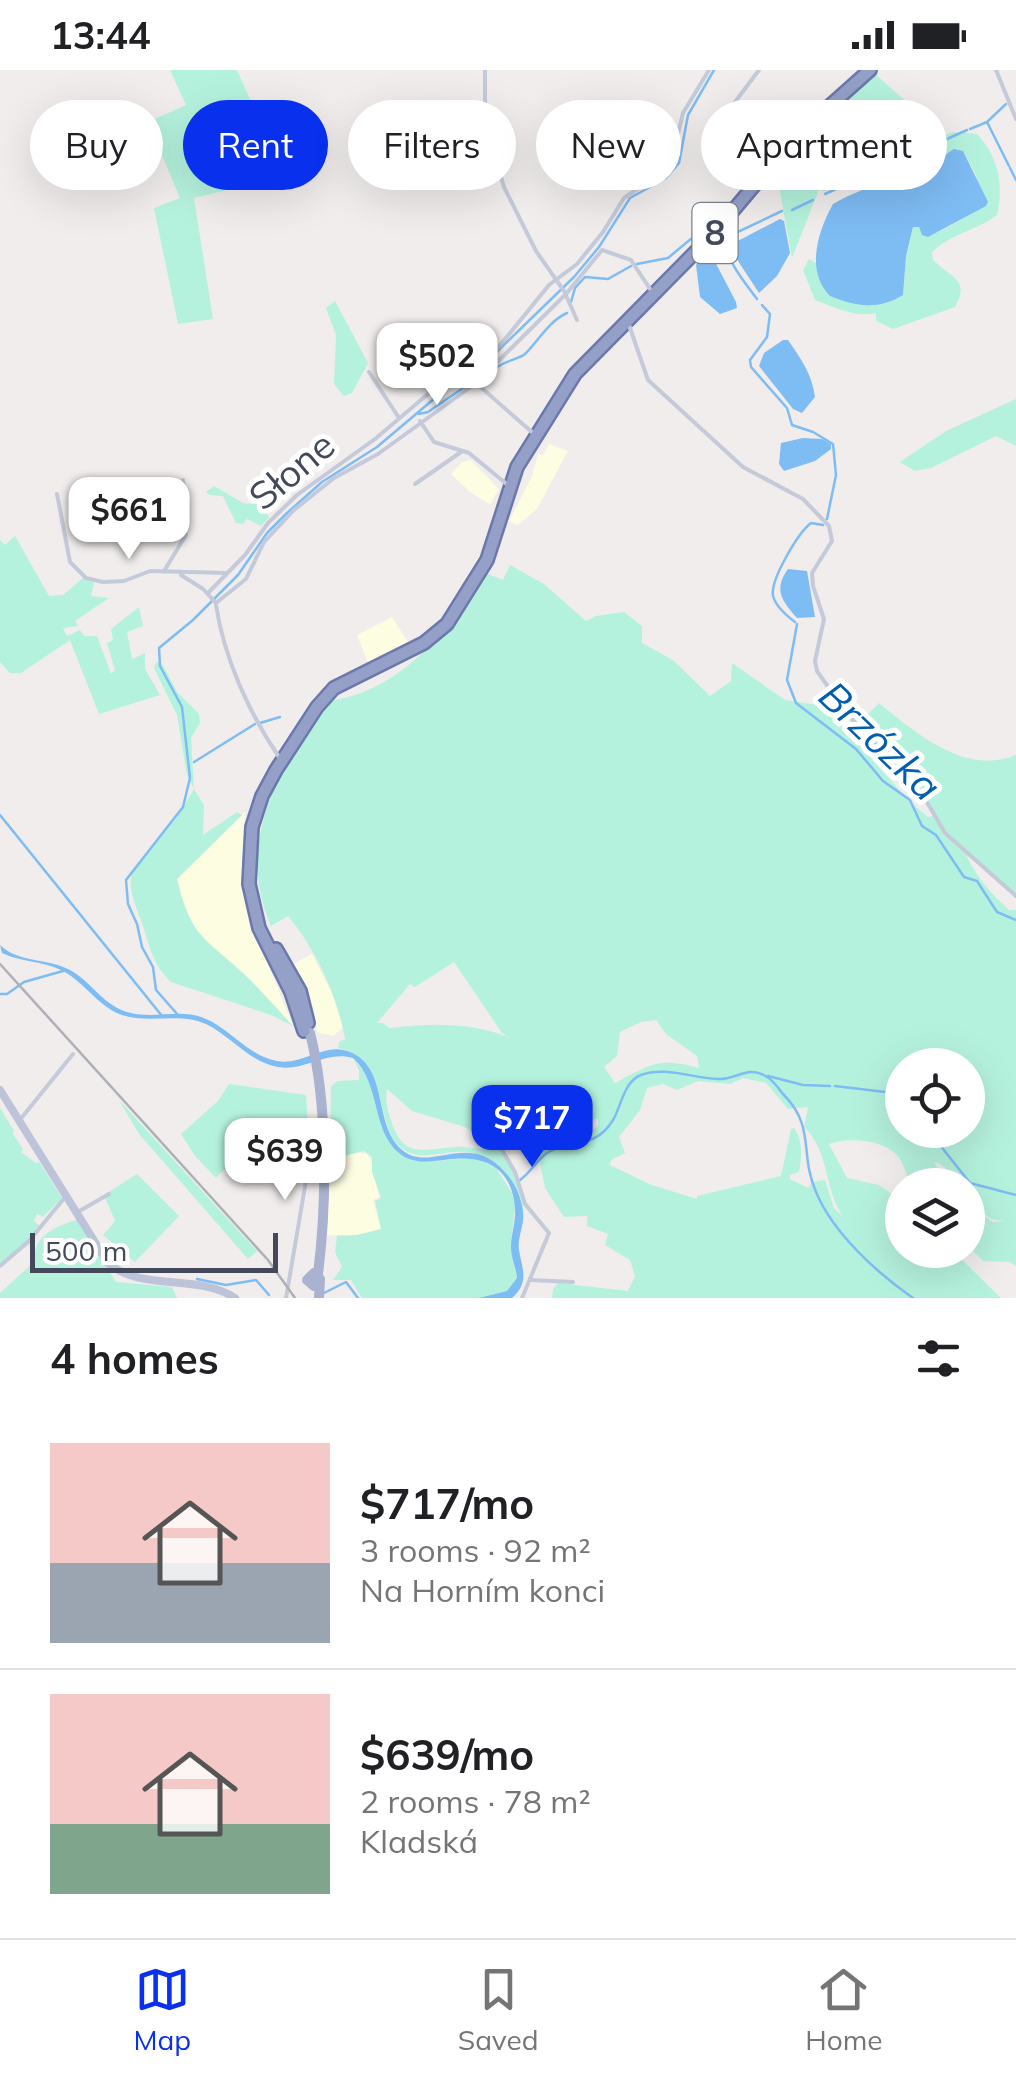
<!DOCTYPE html>
<html lang="en">
<head>
<meta charset="utf-8">
<style>
	body { margin:0; font-family:Mulish,sans-serif; background:#f6f6f6; color:#202124; height:100vh; display:flex; flex-direction:column; font-size:38px; white-space:nowrap }
	* { box-sizing:border-box; margin:0 }
	p { font-size:32px; color:#757577 }
	.icon { flex:none; width:55px; height:55px; fill:none; stroke:currentColor; stroke-width:2; stroke-linecap:round; stroke-linejoin:round }
	.map { position:relative; height:1228px; overflow:hidden }
	.drawer { display:flex; flex-direction:column; background:#fff; flex:1 }
	.drawer>* { flex:none }
	.hud { position:absolute; left:30px; top:30px; width:958px; height:90px; display:flex; gap:20px }
	.buttons { position:absolute; left:885px; top:978px; display:grid; gap:20px }
	.buttons a { display:grid; place-items:center; width:100px; height:100px; border-radius:50%; background:#fff; box-shadow:0 10px 40px #0002; font-size:50px }
	.scale { position:absolute; left:30px; bottom:25px; width:248px; box-sizing:border-box; padding-left:10px; border:5px solid #43495b; border-top:0; font-size:28px; line-height:35px; white-space:nowrap; color:#43495b; -webkit-text-stroke:8px #fff; paint-order:stroke }
	.price { position:absolute; translate:-50% -85px; padding:0 22px; border-radius:20px; background:#fff; color:#222; font-size:32px; line-height:65px; filter:drop-shadow(0 2px 5px #0008) }
	.price::after { content:''; position:absolute; left:50%; top:60px; width:30px; height:22px; margin-left:-15px; background:inherit; clip-path:polygon(0 0,100% 0,50% 100%) }
	.price.active { background:#0830ed; color:#fff }
	ul { padding:0; list-style:none }
	li { display:flex; align-items:center; gap:30px; height:250px; padding:0 50px }
	li+li { border-top:2px solid #e0e0e0 }
	li span { display:grid; place-items:center; flex:none; width:280px; height:200px; border-radius:0px; color:#555 }
	li>.icon { margin-inline-start:auto }
	span .icon { width:120px; height:120px; fill:#fffc; stroke-width:1 }
	li b { font-size:42px }
	h2 { display:flex; justify-content:space-between; align-items:center; height:120px; padding:0 50px; font-size:42px }
	.pill { padding:0 35px; border-radius:45px; background:#fff; box-shadow:0 10px 40px #0002; font-size:35px; line-height:90px }
	.pill.active { background:#0830ed; color:#fff }
	.status { display:flex; justify-content:space-between; align-items:center; height:70px; padding:0 50px; background:#fff; direction:ltr }
	.status svg { height:28px; fill:currentColor }
	.dock { display:flex; justify-content:space-around; align-items:center; height:140px; border-top:2px solid #e0e0e0; background:#fff; font-size:28px; color:#757577 }
	.dock a { display:grid; justify-items:center; gap:5px }
	.dock .active { color:#0830ed }
	.map>svg:first-child { display:block }
</style>
</head>
<body>
<div class="status"><b>13:44</b><svg viewBox="0 0 49 12"><path d="M0 12V9h3v3zM5 12V6h3v6zM10 12V3h3v9zM15 12V0h3v12zM26 1h20v11H26zM47 4h2v5h-2z"/></svg></div>
<div class="map">
<svg width="1016" height="1228" viewBox="0 0 1016 1228">
	<rect width="100%" height="100%" fill="#f0edec"/>
	<g fill="#fdfde2">
		<polygon points="549,374 568,381 537,439 518,455 509,451 532,406 538,384 543,385"/>
		<polygon points="471,390 499,419 490,434 471,423 451,404 462,392"/>
		<polygon points="392,547 410,575 368,593 357,565"/>
		<polygon points="245,742 241,809 247,843 293,956 244,904 201,869 185,840 177,809"/>
		<polygon points="312,884 333,925 343,958 333,966 317,962 313,937 293,894"/>
		<polygon points="356,1082 367,1084 371,1090 379,1127 373,1130 381,1159 357,1165 327,1165 329,1092"/>
	</g>
	<g fill="#b5f2dd" fill-rule="evenodd">
		<polygon points="170,0 237,0 260,52 272,109 194,128 213,249 178,254 154,138 180,128 148,52 186,35"/>
		<polygon points="874,3 921,45 907,64 884,76 892,93 822,122 838,82 867,37 864,35 837,74 792,188 776,100 784,84"/>
		<path d="M953,62L977,64C999,87 1004,116 997,145C976,161 952,163 932,182L933,190C953,209 970,210 955,237L893,259L876,251V243C855,248 834,237 815,230L803,200L809,189L816,193L820,211L903,225L906,186L913,157H919L922,165C939,167 967,144 986,136L975,103L963,81C947,78 921,99 898,100L894,92L898,81Z"/>
		<polygon points="335,231 368,293 352,323 344,326 334,314 336,265 326,238"/>
		<polygon points="1016,329 1016,376 996,366 931,398 915,401 900,392 946,361"/>
		<polygon points="273,405 274,420 266,441 269,447 261,456 247,449 243,454 236,453 223,426 210,425 206,422 214,416 243,433 262,435 265,426 264,411"/>
		<polygon points="15,466 49,526 63,525 83,508 94,512 91,526 109,528 75,551 78,556 63,558 67,566 80,560 84,566 97,566 111,604 115,600 107,573 113,570 111,559 139,537 143,556 127,562 132,589 145,583 145,599 160,625 99,644 70,570 21,603 10,603 0,592 0,470 5,475"/>
		<path d="M510,495L544,514L586,551L596,546L624,542L642,556V573L673,590L710,626L731,611L732,593L785,630L825,636L910,732L928,747L933,746L925,722L843,636L833,621L835,619L865,647L879,633C917,664 966,706 1016,685V826L966,784C976,807 990,822 1009,840H1016V1196L1010,1192L983,1191L968,1176V1134L993,1152L1004,1151L991,1149L968,1131V1115H950L948,1111L953,1112C950,1103 943,1093 934,1092L948,1115H910C907,1106 904,1093 897,1085C882,1069 847,1067 829,1074L847,1108L879,1115L902,1131V1180H952L1001,1228H552L553,1219L558,1213L628,1221L635,1206L630,1190L605,1175L608,1164L587,1156V1146L564,1147L545,1118L538,1083L545,1073L584,1068L598,1056V1048L559,1060L546,1051L548,1057L500,1074C516,1095 527,1129 522,1155C524,1121 504,1084 466,1082C438,1080 413,1097 393,1069C377,1038 382,986 338,978L339,972L345,969C338,927 315,878 288,846L271,856C235,774 278,697 327,631C398,624 451,559 486,503L503,510ZM454,892L502,963L510,968C473,952 429,953 389,958L383,953H377L410,914L415,917ZM656,950L666,964L697,986L699,998C659,987 651,994 615,1013L604,997L617,986L620,962L641,952ZM902,995H968V1060H902ZM743,1008L766,1013L788,1039L808,1037L804,1057C830,1081 824,1121 844,1148L834,1138L825,1110L813,1112L808,1118L790,1109V1105L799,1102C802,1086 803,1071 794,1058L791,1059L781,1106L697,1126V1129L649,1114L610,1095L611,1090L625,1083L619,1067L640,1040L647,1018L663,1014L677,1020L698,1011L730,1014ZM387,1019L412,1041L465,1057L486,1072L487,1077C477,1081 467,1076 456,1077C423,1079 403,1090 391,1050C387,1040 385,1029 387,1019Z"/>
		<path d="M156,592L163,595L177,622L199,644L200,653L191,668L194,719L204,735L203,765L237,742L242,745L177,809C191,867 203,866 244,904C261,920 277,939 293,956L271,945L171,912C150,892 150,873 140,848C135,833 128,821 132,803L178,746L194,719L187,705L177,645L154,598Z"/>
		<polygon points="353,988 370,1009 384,1061 407,1088 429,1092 475,1087 496,1098 512,1123 515,1137 511,1174 517,1208 507,1221 479,1228 362,1228 351,1210 333,1210 342,1197 335,1182 337,1166 357,1165 381,1159 375,1131 381,1128 372,1102 372,1087 364,1081 332,1089 330,1086 331,1016 337,1011 359,1010 359,1000"/>
		<path d="M229,1014L306,1025L308,1055C297,1070 279,1069 270,1088C247,1088 229,1092 216,1108L195,1086L181,1064L218,1031Z"/>
		<polygon points="119,1030 257,1181 248,1189 139,1064"/>
		<polygon points="0,1038 14,1061 13,1064 23,1079 21,1082 36,1093 39,1092 62,1128 43,1147 37,1144 34,1151 41,1157 29,1174 0,1198"/>
		<polygon points="137,1104 179,1146 135,1192 103,1165 115,1151 104,1125"/>
		<path d="M77,1150L116,1212L172,1217L177,1228H0V1223L35,1191C32,1166 56,1156 77,1150Z"/>
	</g>
	<g fill="#7ebcf4">
		<path d="M954,79L963,81L988,132L986,136L928,167L922,165L919,157H913L906,186L903,225C878,240 857,237 830,226C805,201 818,161 833,134C871,112 918,104 954,79Z"/>
		<polygon points="780,149 784,151 790,183 777,206 759,223 738,191 732,174"/>
		<polygon points="706,184 712,186 736,232 737,238 720,244 700,227 696,195"/>
		<path d="M783,270H788C801,289 812,304 815,327L802,343L793,339L759,296L764,283Z"/>
		<polygon points="803,368 822,369 831,374 831,379 815,391 784,401 779,394 781,373"/>
		<path d="M788,499L807,501L815,547L797,548C782,531 773,520 788,499Z"/>
		<path d="M0,875C18,893 48,888 70,900C93,913 104,937 131,943C157,949 181,938 206,949C230,959 250,987 277,991C303,996 325,971 350,982C389,998 373,1053 401,1079C429,1105 468,1059 505,1102C516,1114 521,1127 523,1142C525,1155 517,1167 519,1180C522,1199 530,1212 512,1228H479L507,1221L517,1208C516,1197 511,1188 511,1177C511,1164 516,1152 515,1139C512,1095 482,1084 444,1090C429,1092 412,1094 399,1083C371,1060 381,1013 353,988C326,980 304,1002 278,997C249,992 231,966 206,954C179,942 150,954 122,945C97,936 84,911 61,900C42,891 21,892 2,883Z"/>
	</g>
	<g fill="none" stroke-linecap="round" stroke-linejoin="round">
		<g stroke="#7ebcf4" stroke-width="2.5">
			<polyline points="987,52 1009,96"/>
			<polyline points="970,59 987,52 1006,34"/>
			<polyline points="1010,98 1016,110"/>
			<polyline points="825,124 967,60"/>
			<polyline points="792,140 813,130"/>
			<path d="M725,167C726,191 743,210 757,229"/>
			<polyline points="727,167 782,141"/>
			<polyline points="637,194 668,188 710,153 714,155"/>
			<polyline points="571,232 575,218 585,207 608,209 631,196"/>
			<polyline points="762,235 770,244 767,267 750,290 751,297 787,338 792,355 813,362 833,374 836,405 827,449"/>
			<path d="M488,304C502,290 518,290 525,284C539,270 549,251 567,243"/>
			<polyline points="419,344 428,342 479,307"/>
			<path d="M795,552C787,546 776,537 773,526C770,510 798,463 811,453L823,455"/>
			<polyline points="797,554 787,610 796,633 856,679 883,711 910,730 922,756 936,765 964,807 977,811 997,842 1016,850"/>
			<polyline points="260,653 280,647"/>
			<polyline points="194,692 255,654"/>
			<polyline points="0,745 162,946"/>
			<polyline points="0,924 7,924 24,912 63,901"/>
			<polyline points="178,945 156,920 153,897 142,877 137,854 128,834 126,810 183,737 190,708 182,637 160,596 159,578 193,550 238,505 267,463 287,443 322,412 377,377 448,317 480,298 574,207 599,177 630,128 666,108 679,93 688,45 714,0"/>
			<polyline points="768,1006 803,1015 830,1016"/>
			<polyline points="835,1016 902,1024"/>
			<polyline points="928,1060 970,1113 1016,1125"/>
			<path d="M520,1110C531,1102 537,1090 547,1083C571,1067 594,1081 613,1050C621,1037 624,1011 641,1005C665,996 692,1008 717,1009C735,1011 748,994 767,1007C774,1011 778,1018 783,1024C816,1057 799,1083 816,1122C833,1163 877,1203 913,1228"/>
			<polyline points="197,1209 226,1215 256,1210 269,1225"/>
			<polyline points="324,1223 346,1212 358,1228"/>
		</g>
		<g stroke="#6a78ac" stroke-width="16">
			<g id="trunk">
				<polyline points="276,879 300,921 308,953"/>
				<polyline points="304,961 291,922 259,858 249,814 252,757 262,726 276,700 317,637 334,618 424,573 447,554 487,490 517,397 575,304 715,162 796,66 870,0"/>
			</g>
		</g>
		<g stroke="#c4cad9" stroke-width="4">
			<polyline points="485,0 485,52 504,117 536,181 564,221 577,250"/>
			<polyline points="996,0 1016,49"/>
			<polyline points="705,72 759,0"/>
			<polyline points="629,255 648,310 743,397 803,429 829,456 832,471 812,503 813,516 824,549 815,591 817,601 848,645 921,722 945,763 1016,826"/>
			<polyline points="369,302 399,348"/>
			<polyline points="476,313 533,363"/>
			<polyline points="420,351 434,372 469,383 509,416"/>
			<polyline points="415,414 461,382"/>
			<polyline points="57,424 70,492 86,508 103,512 124,511 150,501 227,503"/>
			<path d="M164,501L186,465C181,450 185,427 183,410"/>
			<polyline points="181,505 203,519 216,533"/>
			<polyline points="208,523 245,485 268,453 297,425 375,369 448,307 497,279 549,215 577,194 603,162 624,128 670,97 683,43 709,0"/>
			<polyline points="216,533 246,509 264,472 294,440 334,408 378,384 476,313 566,224 602,180 631,190 652,222"/>
			<path d="M216,535C224,588 249,643 279,687"/>
			<polyline points="19,1051 73,984"/>
			<polyline points="501,1078 515,1102 525,1134 549,1163 522,1228"/>
			<polyline points="76,1143 109,1124"/>
			<polyline points="0,1196 29,1171 66,1126"/>
			<polyline points="531,1210 573,1212"/>
			<polyline points="286,1228 308,1099 312,1092 323,1090"/>
		</g>
		<path stroke="#bdc3d8" stroke-width="8" d="M0,1020L108,1193C142,1222 197,1203 235,1228"/>
		<g stroke="#a9b2cf" stroke-width="10">
			<path d="M310,963C328,1034 327,1131 318,1204"/>
			<polyline points="314,1216 307,1210 314,1203 320,1209 319,1228"/>
		</g>
		<use href="#trunk" stroke="#94a0c8" stroke-width="11"/>
		<polyline stroke="#aeafb8" stroke-width="2.5" points="0,894 268,1190 295,1228"/>
	</g>
	<g text-anchor="middle" stroke-width="10" stroke-linejoin="round" paint-order="stroke">
		<rect fill="#fff" stroke="#7b808c" stroke-width="2.5" x="692.5" y="133" width="45" height="60" rx="8"/>
		<g font-size="35" font-weight="bold" fill="#43495b">
			<text x="715" y="175">8</text>
		</g>
		<g font-size="38" fill="#43495b" stroke="#fff">
			<text transform="translate(292 401) rotate(-40)" y="13">Słone</text>
		</g>
		<g font-size="40" font-style="italic" fill="#005db2" stroke="#fff">
			<text transform="translate(880 671) rotate(44)" y="14">Brzózka</text>
		</g>
	</g>
</svg>
<div class="buttons">
<a><svg class="icon" aria-label="locate" viewBox="0 0 24 24"><circle cx="12" cy="12" r="6"/><path d="M12 2v4M12 18v4M2 12h4M18 12h4"/></svg></a>
<a><svg class="icon" aria-label="layers" viewBox="0 0 24 24"><path d="M12 4l9 5-9 5-9-5zM3 14l9 5 9-5"/></svg></a>
</div>
<div class="scale">500 m</div>
<b class="price" style="left:437px;top:338px">$502</b>
<b class="price" style="left:129px;top:492px">$661</b>
<b class="price active" style="left:532px;top:1100px">$717</b>
<b class="price" style="left:285px;top:1133px">$639</b>
<div class="hud">
<a class="pill">Buy</a>
<a class="pill active">Rent</a>
<a class="pill">Filters</a>
<a class="pill">New</a>
<a class="pill">Apartment</a>
</div>
</div>
<section class="drawer">
<h2>4 homes<svg class="icon" aria-label="filters" viewBox="0 0 24 24"><path d="M4 7h16M4 17h16"/><circle cx="9" cy="7" r="2"/><circle cx="15" cy="17" r="2"/></svg></h2>
<ul>
<li><span style="background:linear-gradient(#f6c9c9 60%,#9aa5b1 0)"><svg class="icon" aria-label="home" viewBox="0 0 24 24"><path d="M3 11l9-7 9 7M6 9v11h12V9"/></svg></span><div><b>$717/mo</b><p>3 rooms · 92 m²</p><p>Na Horním konci</p></div></li>
<li><span style="background:linear-gradient(#f6c9c9 65%,#7fa58c 0)"><svg class="icon" aria-label="home" viewBox="0 0 24 24"><path d="M3 11l9-7 9 7M6 9v11h12V9"/></svg></span><div><b>$639/mo</b><p>2 rooms · 78 m²</p><p>Kladská</p></div></li>
</ul>
</section>
<nav class="dock">
<a class="active"><svg class="icon" aria-label="map" viewBox="0 0 24 24"><path d="M3 6l6-2 6 2 6-2v14l-6 2-6-2-6 2zM9 4v14M15 6v14"/></svg>Map</a>
<a><svg class="icon" aria-label="saved" viewBox="0 0 24 24"><path d="M7 4h10v16l-5-4-5 4z"/></svg>Saved</a>
<a><svg class="icon" aria-label="home" viewBox="0 0 24 24"><path d="M3 11l9-7 9 7M6 9v11h12V9"/></svg>Home</a>
</nav>
</body>
</html>
